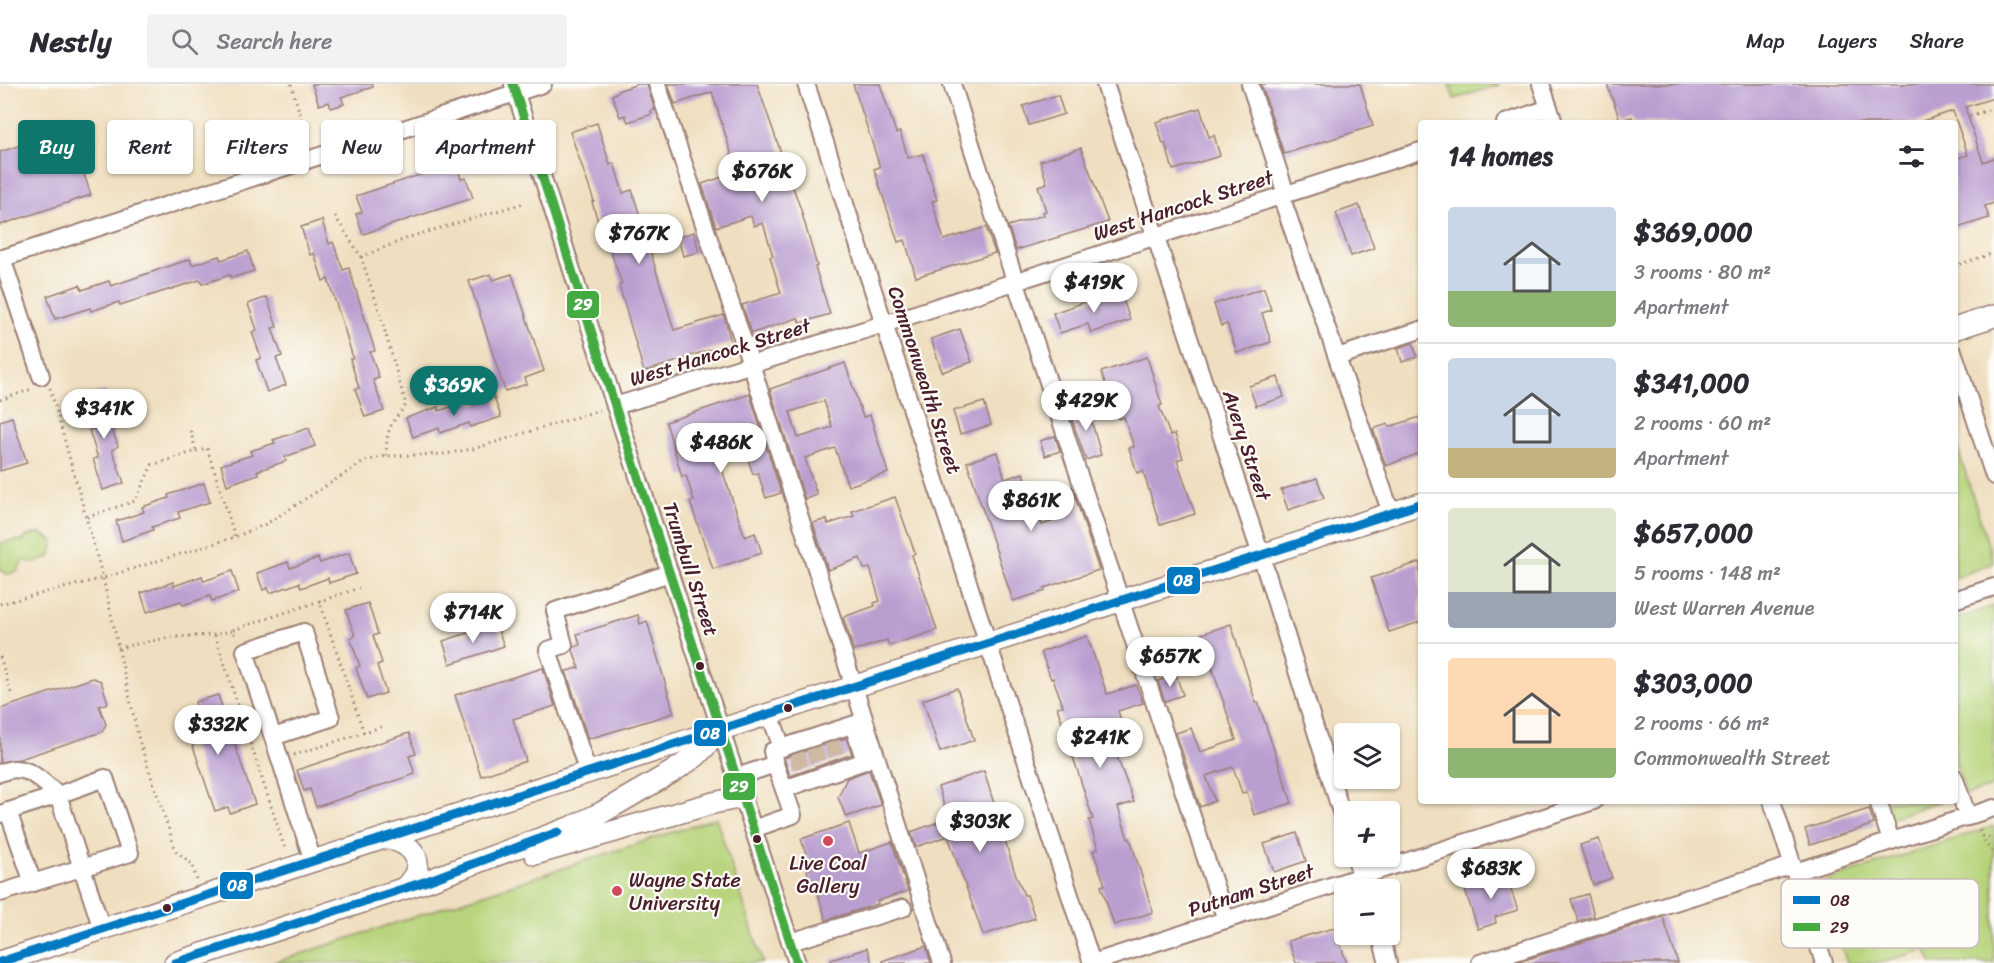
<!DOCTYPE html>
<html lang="en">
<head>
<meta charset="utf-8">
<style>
	body { margin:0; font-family:Sriracha,sans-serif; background:#f2f2f3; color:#2b2b33; height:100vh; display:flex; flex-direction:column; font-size:22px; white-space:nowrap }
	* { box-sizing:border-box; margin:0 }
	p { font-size:20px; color:#7c7c81 }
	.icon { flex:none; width:33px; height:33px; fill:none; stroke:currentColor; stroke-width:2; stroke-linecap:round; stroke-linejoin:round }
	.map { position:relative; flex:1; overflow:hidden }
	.details { position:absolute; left:1418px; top:36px; width:540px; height:684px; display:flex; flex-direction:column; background:#fff; border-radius:6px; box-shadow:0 2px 4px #0004 }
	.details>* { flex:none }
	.top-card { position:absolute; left:18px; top:36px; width:570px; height:54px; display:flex; gap:12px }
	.buttons { position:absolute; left:1334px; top:639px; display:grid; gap:12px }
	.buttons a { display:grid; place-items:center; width:66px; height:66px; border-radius:6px; background:#fff; box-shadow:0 2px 4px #0004; font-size:30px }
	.price { position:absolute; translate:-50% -51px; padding:0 14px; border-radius:21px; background:#fff; color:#222; font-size:20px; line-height:39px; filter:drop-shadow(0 2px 3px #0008) }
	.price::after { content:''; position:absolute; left:50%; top:36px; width:18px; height:14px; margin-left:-9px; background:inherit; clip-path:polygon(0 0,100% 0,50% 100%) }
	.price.selected { background:#0f766e; color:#fff }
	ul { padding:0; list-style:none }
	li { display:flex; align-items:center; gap:18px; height:150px; padding:0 30px }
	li+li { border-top:2px solid #e1e1e2 }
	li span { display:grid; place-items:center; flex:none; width:168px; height:120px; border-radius:6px; color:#555 }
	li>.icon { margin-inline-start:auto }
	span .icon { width:72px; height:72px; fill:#fffc; stroke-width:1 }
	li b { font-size:26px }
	h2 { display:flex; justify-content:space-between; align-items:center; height:72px; padding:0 30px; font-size:26px }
	.pill { padding:0 21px; border-radius:6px; background:#fff; box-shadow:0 2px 4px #0004; font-size:21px; line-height:54px }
	.pill.selected { background:#0f766e; color:#fff }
	header { display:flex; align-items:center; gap:36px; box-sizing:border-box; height:84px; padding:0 30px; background:#fff; border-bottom:2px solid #e1e1e2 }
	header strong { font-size:28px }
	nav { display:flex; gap:33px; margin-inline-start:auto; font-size:21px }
	.search { width:420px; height:54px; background:#f2f2f3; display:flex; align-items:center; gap:15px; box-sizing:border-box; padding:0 21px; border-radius:6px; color:#7c7c81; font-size:22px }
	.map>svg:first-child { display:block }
</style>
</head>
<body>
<header>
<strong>Nestly</strong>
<div class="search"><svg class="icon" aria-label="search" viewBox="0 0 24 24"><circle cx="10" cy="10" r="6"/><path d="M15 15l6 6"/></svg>Search here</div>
<nav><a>Map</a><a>Layers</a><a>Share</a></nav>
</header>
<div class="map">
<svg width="1994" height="879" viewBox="0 0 1994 879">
	<rect width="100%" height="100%" fill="#fdfcf7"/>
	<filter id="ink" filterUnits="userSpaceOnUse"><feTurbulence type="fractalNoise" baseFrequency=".0167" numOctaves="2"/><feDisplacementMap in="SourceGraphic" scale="12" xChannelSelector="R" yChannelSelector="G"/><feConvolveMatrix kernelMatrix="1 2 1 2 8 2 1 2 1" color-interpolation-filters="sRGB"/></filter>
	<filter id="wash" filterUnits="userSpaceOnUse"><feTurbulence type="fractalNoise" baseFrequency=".008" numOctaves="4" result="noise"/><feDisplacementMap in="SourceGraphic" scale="24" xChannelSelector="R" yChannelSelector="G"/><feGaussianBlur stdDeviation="1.35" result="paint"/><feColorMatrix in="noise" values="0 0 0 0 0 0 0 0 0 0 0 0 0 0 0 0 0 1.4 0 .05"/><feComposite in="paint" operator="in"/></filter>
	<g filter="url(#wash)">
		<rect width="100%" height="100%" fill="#efdfc0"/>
		<g fill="#b7d47b" stroke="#807a53" stroke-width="1.5">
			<polygon points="1449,0 1499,0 1499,1 1454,15"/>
			<polygon points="1955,356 1994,479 1955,494 1954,494"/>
			<polygon points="40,449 54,457 50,473 31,479 26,476 22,478 18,487 8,490 0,487 0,459 16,456 18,457 24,456 27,452"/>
			<polygon points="1994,522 1994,702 1966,711 1955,676 1954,535"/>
			<polygon points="1884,717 1940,717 1890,734"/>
			<polygon points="716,734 763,879 273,879"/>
			<polygon points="1994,742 1994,879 1931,879 1926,865 1881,879 1847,879 1821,798"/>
		</g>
		<g id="blocks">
			<g fill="#b99ed0" fill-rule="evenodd">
				<polygon points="312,0 372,0 373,3 341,13 344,20 331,24 329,18 319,21"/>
				<polygon points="638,0 647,0 655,26 651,27 652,30 628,38 625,31 620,33 612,11 620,6"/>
				<polygon points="668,0 757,0 801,126 817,182 815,183 830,230 800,239 798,234 752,249 742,221 781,209 770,173 773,172 763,139 754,142 751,132 716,143 702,100 737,88 712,8 675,20"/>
				<polygon points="853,0 880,0 896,49 900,48 908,74 923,70 937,116 932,117 944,156 986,143 995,169 916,193 905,156 898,158 874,85 880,83"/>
				<polygon points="1261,0 1360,0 1373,42 1284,70"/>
				<polygon points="1607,0 1994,0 1994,14 1965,23 1983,78 1994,74 1994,119 1985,122 1989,134 1954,145 1954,75 1968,71 1953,27 1916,39 1634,39 1632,33 1620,36"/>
				<polygon points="1058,11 1064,30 1029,41 1023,22"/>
				<polygon points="1200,24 1209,53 1214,51 1220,72 1173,86 1165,59 1163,60 1156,38"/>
				<polygon points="597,39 610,81 614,79 623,109 632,106 674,246 724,231 731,259 690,272 690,273 644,288 619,201 622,200 600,137 598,138 592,118 594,117 570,48"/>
				<polygon points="69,45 91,111 0,141 0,68"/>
				<polygon points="1081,64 1108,138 1016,166 1008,142 1044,131 1043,128 1046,127 1038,102 1047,99 1040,77"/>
				<polygon points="456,79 461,95 466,94 473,114 363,150 356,130 362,128 356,112"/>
				<polygon points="1359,121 1374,164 1351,172 1336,129"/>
				<polygon points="322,136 329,160 333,158 343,186 349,184 375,267 370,268 379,294 373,296 384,327 365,333 355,305 359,304 350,275 353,274 345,247 328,195 323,197 314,169 310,171 301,143"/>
				<polygon points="694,148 699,168 683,172 678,153"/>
				<polygon points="248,167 254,187 231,194 230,191 202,200 200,196 120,221 119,218 91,227 90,224 55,235 47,212 80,201 82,206 109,197 111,202 190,175 192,181 219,172 221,176"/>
				<polygon points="491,190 493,196 512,190 544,287 525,294 527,300 505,307 469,197"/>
				<polygon points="1264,204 1271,226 1262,229 1271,258 1237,269 1227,240 1221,242 1214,220"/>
				<polygon points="1120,206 1130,236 1091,249 1088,240 1060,249 1053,229"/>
				<polygon points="267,213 277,243 272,244 282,272 276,274 286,301 267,308 256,276 261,274 252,248 257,246 248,220"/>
				<polygon points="960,245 972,278 942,288 931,255"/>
				<polygon points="1413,259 1417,273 1402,278 1398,264"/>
				<polygon points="1147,273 1162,321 1159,322 1170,351 1175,350 1183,374 1177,376 1195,430 1160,441 1143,387 1137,389 1129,364 1134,363 1124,333 1119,335 1101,288"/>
				<path d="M845,279L863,333L870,331L888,389L848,402L835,364L805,374L817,411L805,415L770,305ZM824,317L832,343L798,354L790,328Z"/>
				<polygon points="1278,293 1284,313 1256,322 1249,302"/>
				<polygon points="105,307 115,335 109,337 118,362 112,366 124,399 103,406 93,375 98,374 89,346 94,345 83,314"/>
				<polygon points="747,311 750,311 781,409 766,414 758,389 753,390 739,348 712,356 745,453 755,449 762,469 713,485 690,418 694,417 686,391 682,393 666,338"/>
				<polygon points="494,313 501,333 470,343 469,339 440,349 439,344 413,353 406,334 438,323 439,327 471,316 473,321"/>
				<polygon points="984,318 991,341 960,350 953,327"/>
				<polygon points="1087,321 1101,371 1086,376 1069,327"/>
				<polygon points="12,333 27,379 0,387 0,337"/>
				<polygon points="1420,333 1420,369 1386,382 1373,345 1388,340 1389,343"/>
				<polygon points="309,344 315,362 285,373 286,377 257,387 258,390 227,401 221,381 252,371 250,367 275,359 273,356"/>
				<polygon points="1055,352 1060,367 1045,372 1040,357"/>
				<polygon points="997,368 1005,395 1023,389 1038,436 1040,436 1042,441 1067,432 1059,407 1072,403 1099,486 1044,504 1045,507 1013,517 967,378"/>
				<polygon points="1317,394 1324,414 1288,426 1281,406"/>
				<polygon points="204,399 210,418 178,428 180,434 152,443 153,446 122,457 116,437 144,428 142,423 169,414 168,411"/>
				<polygon points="895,413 915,469 912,471 937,546 889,562 887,556 854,567 843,533 875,522 874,519 880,517 870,484 864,485 860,474 828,486 813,439 827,435 828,440 854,432 852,427"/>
				<polygon points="349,469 356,490 329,499 328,494 301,504 299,499 270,509 268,504 263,506 257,489 288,478 290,484 318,474 320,479"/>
				<polygon points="1420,478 1420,538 1389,548 1371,494"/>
				<polygon points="232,487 239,508 212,517 210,512 183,521 181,517 147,528 141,509 173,498 174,502 202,492 204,497"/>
				<polygon points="368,519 378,550 373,552 382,579 377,581 386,609 367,615 356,584 360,582 350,554 355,552 346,526"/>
				<polygon points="638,531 640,540 647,537 674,629 588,655 566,587 579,584 573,566 574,563 580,561 577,550"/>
				<polygon points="496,540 504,562 450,580 443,557"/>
				<polygon points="1231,540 1256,619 1258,618 1292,719 1254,731 1247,708 1242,709 1233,683 1206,692 1215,717 1200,723 1176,649 1191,644 1200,668 1236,656 1201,550"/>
				<polygon points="1087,552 1107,610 1136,601 1143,619 1118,627 1126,652 1111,657 1134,718 1118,723 1128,755 1130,754 1153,828 1114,841 1101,802 1105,801 1093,767 1098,765 1089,736 1093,735 1057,623 1063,622 1053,594 1051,595 1041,568"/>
				<polygon points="543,584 555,622 513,635 526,677 481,692 455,611"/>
				<polygon points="1176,591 1183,611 1165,617 1158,597"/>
				<polygon points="93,594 101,597 108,619 99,622 106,640 102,648 20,675 0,678 0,625"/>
				<polygon points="957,604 974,656 940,668 923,616"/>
				<polygon points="218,611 255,720 230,729 228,723 215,727 182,630 197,625 195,618"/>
				<polygon points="409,649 416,670 409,672 415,690 316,723 310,705 304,707 297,686"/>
				<polygon points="846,654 852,670 790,692 784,674"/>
				<polygon points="869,686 881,721 846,733 838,713 847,694"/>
				<polygon points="984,687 1014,786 1024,811 1027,811 1035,834 983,851 948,752 916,763 911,748 944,736 942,730 946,728 938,703"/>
				<polygon points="1869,725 1874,740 1810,761 1805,745"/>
				<polygon points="849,739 859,769 892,758 908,807 877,817 878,820 826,836 817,807 814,808 807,786 811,784 801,755"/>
				<polygon points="1297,749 1306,777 1274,788 1264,760"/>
				<polygon points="1599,755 1612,794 1593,801 1580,761"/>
				<polygon points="1505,789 1518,826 1495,833 1496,839 1478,845 1464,803"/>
				<polygon points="1588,810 1594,832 1578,837 1571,815"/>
				<polygon points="1663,833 1678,879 1515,879"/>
				<polygon points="1334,844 1347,879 1296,879 1288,857"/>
				<polygon points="926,862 931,879 883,879 882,877"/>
				<polygon points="867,864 872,879 831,879 831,876"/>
			</g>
		</g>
	</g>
	<g filter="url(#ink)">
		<use href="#blocks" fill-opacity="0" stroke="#9c7f76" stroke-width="1.5"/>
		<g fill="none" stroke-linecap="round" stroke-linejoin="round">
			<g stroke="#ceb9a2" stroke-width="16" stroke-dasharray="16 8" stroke-linecap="butt">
				<polyline points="831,656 839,678"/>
				<polyline points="813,662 820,685"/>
				<polyline points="796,668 803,691"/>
			</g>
			<g stroke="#9c7f76" stroke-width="20">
				<g id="minor">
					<polyline points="513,0 615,322 797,879"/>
					<polyline points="657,0 751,280 942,879"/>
					<polyline points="806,0 1092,879 1594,717"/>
					<path d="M952,0C1040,280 1135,557 1226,836"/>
					<polyline points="1105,0 1261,471 1344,737"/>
					<polyline points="1250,0 1286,110"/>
					<polyline points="1541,0 1554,39"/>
					<polyline points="1505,39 1549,24"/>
					<polyline points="1281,112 1391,429"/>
					<polyline points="2,174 41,292"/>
					<polyline points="0,175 543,0"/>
					<polyline points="1954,270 1994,392"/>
					<polyline points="1337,273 1420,246"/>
					<polyline points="615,322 884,240 1420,67"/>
					<polyline points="1954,516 1994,503"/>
					<polyline points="770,630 782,664"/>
					<polyline points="273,653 331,634 304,548 245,567 313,777"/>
					<polyline points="775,680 772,667 861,638"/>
					<path d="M0,689C25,677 40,695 58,711L105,694L130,769L0,809"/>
					<polyline points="588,689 548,566 564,561 555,527 670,489"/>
					<polyline points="737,693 775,680 793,731 753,745"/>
					<polyline points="1954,693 1968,733"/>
					<polyline points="784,705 865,677 853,641"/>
					<polyline points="1772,717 1824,879"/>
					<polyline points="1878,717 1891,757"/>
					<polyline points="8,727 33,799"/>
					<polyline points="0,730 58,711 102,845"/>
					<polyline points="1355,772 1366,806"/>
					<polyline points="1795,788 1994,724"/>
					<polyline points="1380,850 1388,879"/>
					<polyline points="790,858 903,824"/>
					<polyline points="1480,879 1793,781"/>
				</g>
			</g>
			<g stroke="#9c7f76" stroke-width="24">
				<g id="major">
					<polyline points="1954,245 1994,232"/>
					<path d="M387,754C417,761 428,782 404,804"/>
					<polyline points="535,770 713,719 743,713"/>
					<polyline points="0,878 1420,420"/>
					<polyline points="175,879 427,797 574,742 601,729 672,688 696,672 719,648"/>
				</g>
			</g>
			<g stroke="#9c7f76" stroke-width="3" stroke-dasharray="1.5 4.5" stroke-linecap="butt">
				<polyline points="291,0 307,54"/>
				<polyline points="1970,32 1994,24"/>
				<polyline points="1614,39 1617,38"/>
				<path d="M335,132L361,173L378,223L406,321C389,342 387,344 386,372"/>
				<polyline points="361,173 410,153 524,119"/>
				<polyline points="1954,182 1994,169"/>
				<polyline points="50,304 103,494 139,656 176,767 192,780 197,796"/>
				<polyline points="0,316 32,305"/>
				<polyline points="196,367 207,364 235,453"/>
				<polyline points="87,433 135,417 152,381 196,367 189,342"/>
				<polyline points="319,516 364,649"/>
				<polyline points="0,520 103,494 235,453 266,440 365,377 386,372 444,370 473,365 600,326"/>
				<polyline points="233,546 359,504"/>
				<polyline points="215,551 285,765"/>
				<polyline points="118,564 171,553 215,551 233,546 236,555"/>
				<polyline points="0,573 12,612"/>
				<polyline points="294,671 381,643"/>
				<polyline points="1979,746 1986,760 1994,770"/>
				<polyline points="1982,752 1994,755"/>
			</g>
			<use href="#minor" stroke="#fff" stroke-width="16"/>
			<use href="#major" stroke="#fff" stroke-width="21"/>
			<g stroke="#fdfcf7" stroke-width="14">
				<g id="bus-1">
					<polyline points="0,878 1420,420"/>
					<polyline points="175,879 427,797 558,748"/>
				</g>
			</g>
			<g stroke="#fdfcf7" stroke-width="14">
				<polyline id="bus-2" points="513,0 615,322 797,879"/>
			</g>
			<use href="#bus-1" stroke="#0079c2" stroke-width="9"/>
			<use href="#bus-2" stroke="#44aa42" stroke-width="9"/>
		</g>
	</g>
	<g fill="#4a1f2b" stroke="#fdfcf7" stroke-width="2">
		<circle cx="700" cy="582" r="5"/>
		<circle cx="788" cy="624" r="5"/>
		<circle cx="757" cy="755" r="5"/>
		<circle cx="167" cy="824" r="5"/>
	</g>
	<g fill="#d1495b" stroke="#fdfcf7" stroke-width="2">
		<circle cx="828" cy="757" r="6"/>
		<circle cx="617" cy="807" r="6"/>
	</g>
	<g text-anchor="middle" stroke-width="4.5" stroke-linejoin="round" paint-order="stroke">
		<g font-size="20" fill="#4a1f2b" stroke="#fdfcf7">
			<text transform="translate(1183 121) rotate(-18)" y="7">West Hancock Street</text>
			<text transform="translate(720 268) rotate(-17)" y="7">West Hancock Street</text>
			<text transform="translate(925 296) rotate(72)" y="7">Commonwealth Street</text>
			<text transform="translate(1247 361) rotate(72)" y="7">Avery Street</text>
			<text transform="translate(691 485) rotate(72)" y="7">Trumbull Street</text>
			<text transform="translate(1251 806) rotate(-18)" y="7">Putnam Street</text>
		</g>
		<g font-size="20" fill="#4a1f2b" stroke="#fdfcf7">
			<text x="828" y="786">Live Coal<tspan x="828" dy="23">Gallery</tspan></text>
			<text x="629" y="803" text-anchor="start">Wayne State<tspan x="629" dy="23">University</tspan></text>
		</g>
	</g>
	<rect x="1781" y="795" width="198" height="69" rx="9" fill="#fdfcf7" stroke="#c7baba" stroke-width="1.5"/>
	<rect x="1793" y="812" width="27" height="8" fill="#0079c2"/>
	<rect x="1793" y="839" width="27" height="8" fill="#44aa42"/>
	<g font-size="16" fill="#4a1f2b">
		<text x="1830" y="822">08</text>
		<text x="1830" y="849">29</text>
	</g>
	<g stroke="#fdfcf7" stroke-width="2">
		<rect x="566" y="206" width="34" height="29" rx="6" fill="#44aa42"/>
		<rect x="1166" y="482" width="35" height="29" rx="6" fill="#0079c2"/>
		<rect x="693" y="635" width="34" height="28" rx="6" fill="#0079c2"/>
		<rect x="722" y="688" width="34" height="29" rx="6" fill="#44aa42"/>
		<rect x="219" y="787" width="35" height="29" rx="6" fill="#0079c2"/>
	</g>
	<g font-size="16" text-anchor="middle" font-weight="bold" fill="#fff">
		<text x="583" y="226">29</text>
		<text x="1183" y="502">08</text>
		<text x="710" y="655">08</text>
		<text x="739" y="708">29</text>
		<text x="237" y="807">08</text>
	</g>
</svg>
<div class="buttons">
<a><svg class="icon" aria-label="layers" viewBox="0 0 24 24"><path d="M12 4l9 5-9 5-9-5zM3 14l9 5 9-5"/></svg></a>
<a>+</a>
<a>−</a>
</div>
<b class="price" style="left:762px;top:119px">$676K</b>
<b class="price" style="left:639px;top:181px">$767K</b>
<b class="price" style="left:1094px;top:230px">$419K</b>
<b class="price selected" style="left:454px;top:333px">$369K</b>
<b class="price" style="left:1086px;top:348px">$429K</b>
<b class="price" style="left:104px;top:356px">$341K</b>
<b class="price" style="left:721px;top:390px">$486K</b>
<b class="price" style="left:1031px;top:448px">$861K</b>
<b class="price" style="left:473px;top:560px">$714K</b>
<b class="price" style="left:1170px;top:604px">$657K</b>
<b class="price" style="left:218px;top:672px">$332K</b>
<b class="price" style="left:1100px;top:685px">$241K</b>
<b class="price" style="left:980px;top:769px">$303K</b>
<b class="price" style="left:1491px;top:816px">$683K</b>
<div class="top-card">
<a class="pill selected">Buy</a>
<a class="pill">Rent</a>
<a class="pill">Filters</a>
<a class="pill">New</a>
<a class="pill">Apartment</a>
</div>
<section class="details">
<h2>14 homes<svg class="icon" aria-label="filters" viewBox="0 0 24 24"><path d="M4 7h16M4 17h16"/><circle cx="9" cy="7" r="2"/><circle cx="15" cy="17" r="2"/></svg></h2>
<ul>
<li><span style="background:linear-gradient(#c9d6e8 70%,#8fb573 0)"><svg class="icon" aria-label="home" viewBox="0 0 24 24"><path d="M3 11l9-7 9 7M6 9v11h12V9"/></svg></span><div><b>$369,000</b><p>3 rooms · 80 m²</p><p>Apartment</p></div></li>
<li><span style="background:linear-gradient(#c9d6e8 75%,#c2b280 0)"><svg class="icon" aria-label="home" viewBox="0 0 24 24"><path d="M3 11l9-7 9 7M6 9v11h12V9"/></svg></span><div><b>$341,000</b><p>2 rooms · 60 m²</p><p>Apartment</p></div></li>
<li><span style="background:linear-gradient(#dfe7d0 70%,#9aa5b1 0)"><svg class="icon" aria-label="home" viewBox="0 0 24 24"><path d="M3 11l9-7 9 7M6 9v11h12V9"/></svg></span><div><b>$657,000</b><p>5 rooms · 148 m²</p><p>West Warren Avenue</p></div></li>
<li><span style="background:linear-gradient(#ffd9b3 75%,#8fb573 0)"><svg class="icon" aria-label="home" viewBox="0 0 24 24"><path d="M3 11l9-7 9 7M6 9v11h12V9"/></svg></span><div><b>$303,000</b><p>2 rooms · 66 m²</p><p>Commonwealth Street</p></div></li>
</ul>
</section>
</div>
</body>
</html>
